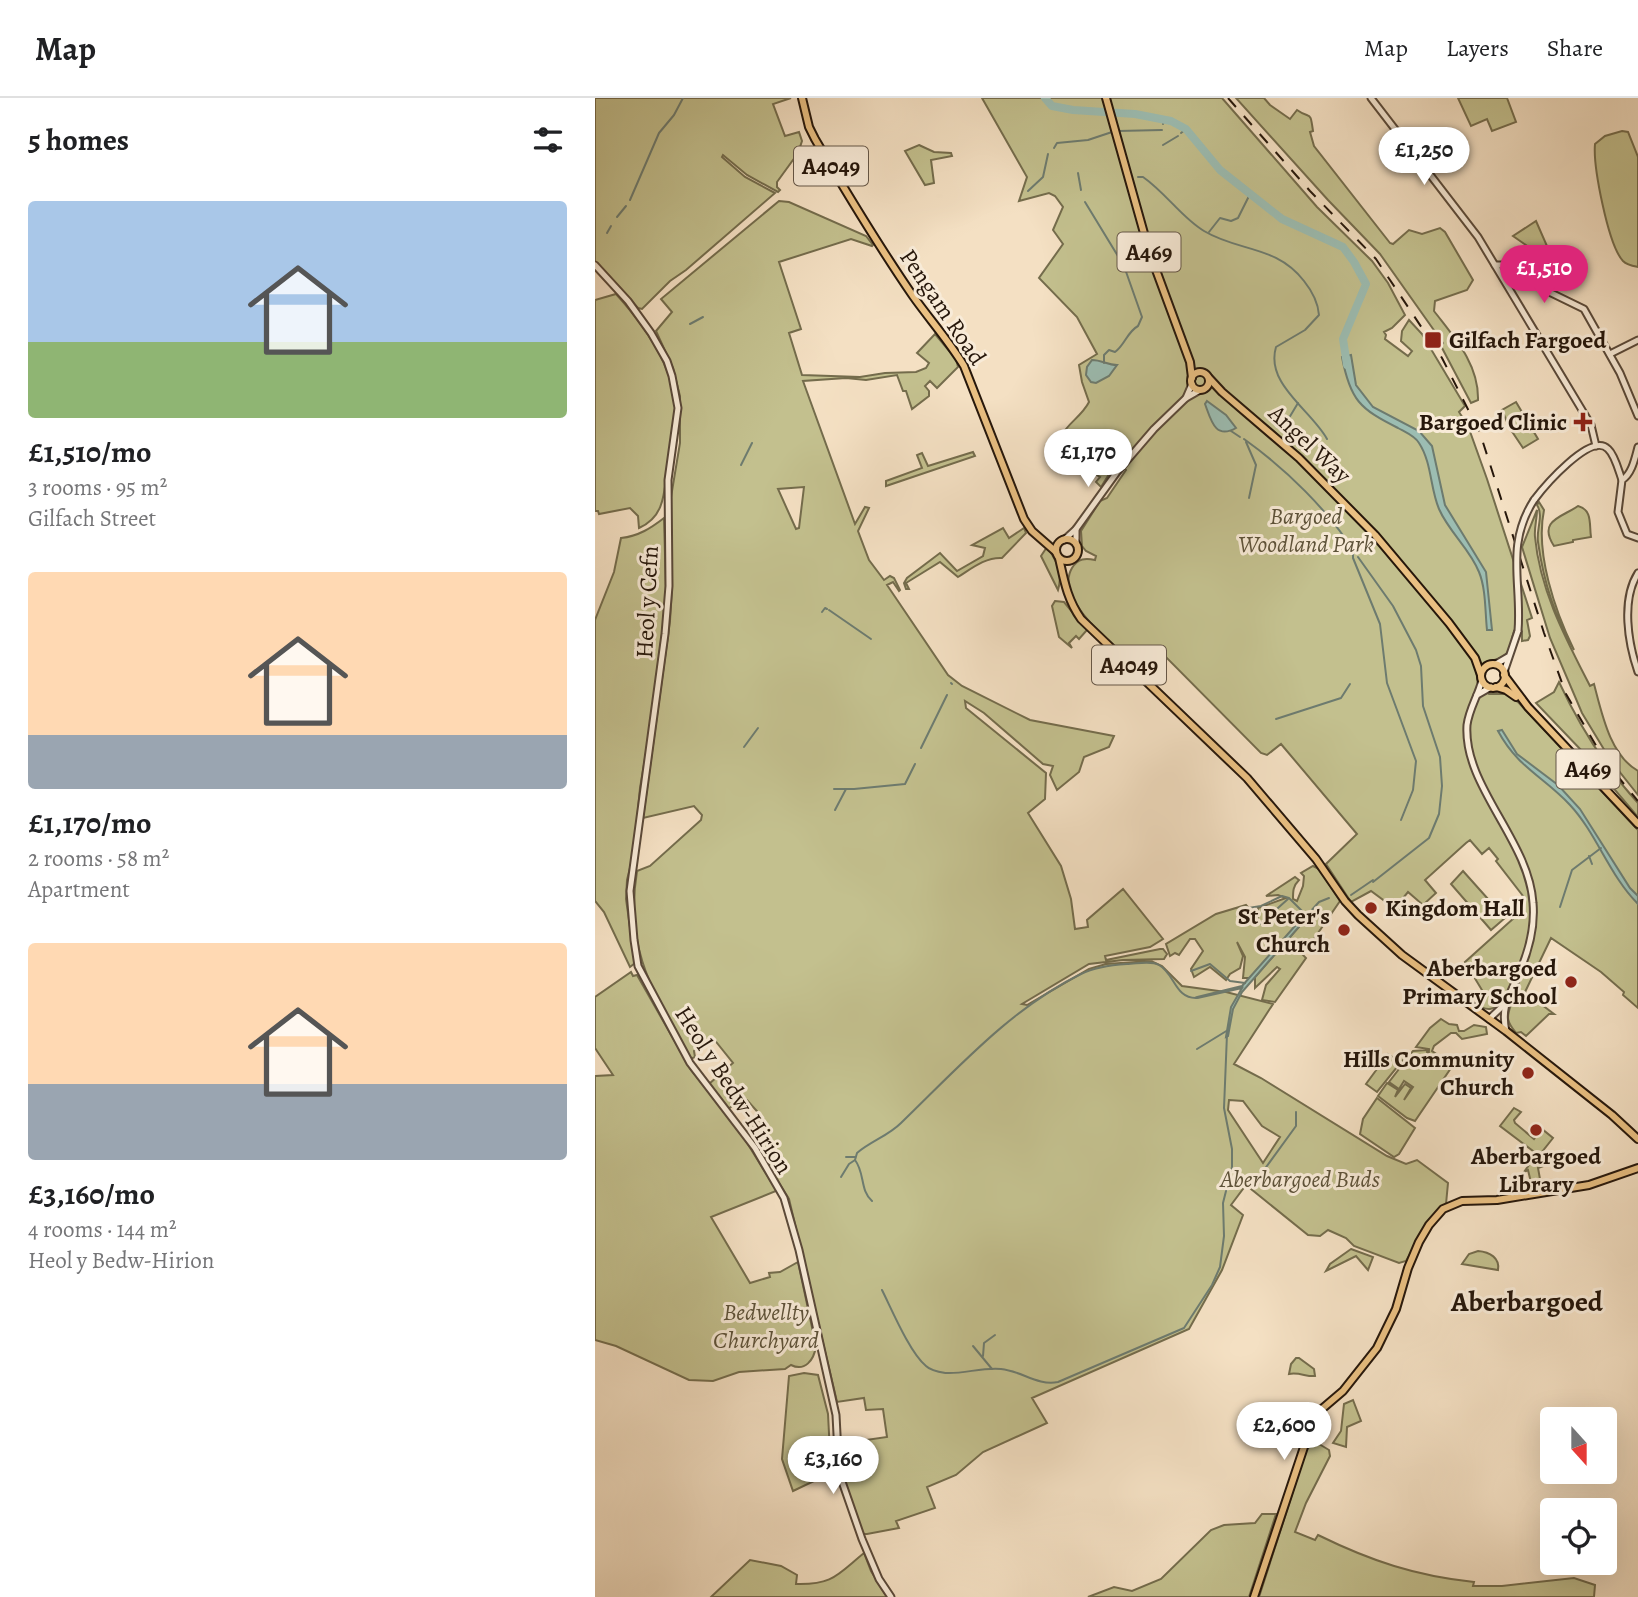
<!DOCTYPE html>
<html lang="en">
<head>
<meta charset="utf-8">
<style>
	body { margin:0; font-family:Alegreya,serif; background:#f6f6f6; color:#202124; height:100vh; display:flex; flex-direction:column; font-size:26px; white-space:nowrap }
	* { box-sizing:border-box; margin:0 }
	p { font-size:23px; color:#757577 }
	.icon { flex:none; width:38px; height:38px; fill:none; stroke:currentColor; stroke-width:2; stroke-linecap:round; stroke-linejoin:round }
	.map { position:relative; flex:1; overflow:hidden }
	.drawer { display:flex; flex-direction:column; background:#fff; width:595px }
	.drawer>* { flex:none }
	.needle { width:46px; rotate:159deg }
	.buttons { position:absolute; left:945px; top:1309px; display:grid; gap:14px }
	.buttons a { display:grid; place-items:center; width:77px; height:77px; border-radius:7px; background:#fff; box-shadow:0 7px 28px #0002; font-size:35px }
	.price { position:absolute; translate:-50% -60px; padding:0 16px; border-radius:24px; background:#fff; color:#222; font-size:23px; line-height:46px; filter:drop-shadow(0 2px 4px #0008) }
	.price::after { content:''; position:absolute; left:50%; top:42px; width:21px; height:16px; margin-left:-10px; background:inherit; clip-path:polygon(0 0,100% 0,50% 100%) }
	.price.on { background:#db2777; color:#fff }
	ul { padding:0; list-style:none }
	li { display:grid; align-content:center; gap:14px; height:371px; padding:0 28px }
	li span { display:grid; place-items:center; height:217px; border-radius:7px; color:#555 }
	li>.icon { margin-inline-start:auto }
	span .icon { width:126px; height:126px; fill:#fffc; stroke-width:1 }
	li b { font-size:30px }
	h2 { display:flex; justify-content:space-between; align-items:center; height:84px; padding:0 28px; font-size:30px }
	header { display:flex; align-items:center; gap:42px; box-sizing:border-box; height:98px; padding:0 35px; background:#fff; border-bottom:2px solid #e0e0e0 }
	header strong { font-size:33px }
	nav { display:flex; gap:38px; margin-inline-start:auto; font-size:24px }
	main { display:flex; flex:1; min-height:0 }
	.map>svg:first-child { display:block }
</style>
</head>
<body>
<header>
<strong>Map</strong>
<nav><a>Map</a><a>Layers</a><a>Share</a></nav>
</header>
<main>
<section class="drawer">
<h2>5 homes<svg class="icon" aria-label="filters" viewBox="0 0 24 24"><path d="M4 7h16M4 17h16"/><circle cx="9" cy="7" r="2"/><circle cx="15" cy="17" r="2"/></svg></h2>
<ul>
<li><span style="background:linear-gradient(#a9c7e8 65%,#8fb573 0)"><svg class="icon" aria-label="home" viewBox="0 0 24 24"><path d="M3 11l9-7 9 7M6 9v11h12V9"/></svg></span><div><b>£1,510/mo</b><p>3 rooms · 95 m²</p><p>Gilfach Street</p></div></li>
<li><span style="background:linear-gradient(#ffd9b3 75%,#9aa5b1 0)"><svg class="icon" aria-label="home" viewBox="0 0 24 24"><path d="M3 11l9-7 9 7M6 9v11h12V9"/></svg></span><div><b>£1,170/mo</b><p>2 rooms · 58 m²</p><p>Apartment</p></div></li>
<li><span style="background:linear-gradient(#ffd9b3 65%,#9aa5b1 0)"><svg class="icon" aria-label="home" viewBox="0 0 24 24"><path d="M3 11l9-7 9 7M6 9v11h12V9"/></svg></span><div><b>£3,160/mo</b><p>4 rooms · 144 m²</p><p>Heol y Bedw-Hirion</p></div></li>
</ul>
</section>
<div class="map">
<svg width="1043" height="1499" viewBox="0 0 1043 1499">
	<rect width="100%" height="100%" fill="#f4e0c3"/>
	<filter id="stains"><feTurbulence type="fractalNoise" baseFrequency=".00286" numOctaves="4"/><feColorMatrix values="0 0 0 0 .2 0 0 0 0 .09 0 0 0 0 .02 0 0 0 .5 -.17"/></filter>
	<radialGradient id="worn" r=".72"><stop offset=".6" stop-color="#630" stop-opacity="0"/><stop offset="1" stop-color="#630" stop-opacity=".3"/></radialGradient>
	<g fill="#c3c08e" stroke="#746c4c" stroke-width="2" fill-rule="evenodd">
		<polygon points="0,0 196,0 178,6 190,38 204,34 207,43 203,55 182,84 182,89 185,92 183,94 152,77 128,57 127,59 150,79 180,95 91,172 75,183 47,211 43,210 0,164"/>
		<path d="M387,0H627L722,109L777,163L793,185L810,217L797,230L789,234L791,237L790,241L813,258L817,253L806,243L807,233L814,222L827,236L870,308L864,314L873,328L892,381L937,520L932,522L935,538L933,542L927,543V534L919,533L917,540L920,541C908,571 897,555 881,571L883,587L894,596H912L924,605L1043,732V910L1028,897L1029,894L1006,874L956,840L930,894L959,916H954L931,938L926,934L921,935C912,924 911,920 916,907L908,902C900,912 893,914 880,906L890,897L870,864L929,811L927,806L928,798L901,763L903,761L894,750L887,756L875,742L871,745L830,782L841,795L828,807L813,794L808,800L811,804L802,816L795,807L776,793L756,804L731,766L762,736L686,646L672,657L666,655L568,556L565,555L564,559L549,557V554L540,555L534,561C515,544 459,500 477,470C483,460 491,460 500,462L501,458L491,453L487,448L486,433L505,403L512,400L531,372L525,363L520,368L517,366L520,363L518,360L514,364C498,351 483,356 464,358L461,353C465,347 465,342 468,336C472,326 487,318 494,304L487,284L484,267L502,256L482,219L444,180L468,146L458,132L468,109L460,98L454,95L424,103L432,79Z"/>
		<path d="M641,0H669L675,7L695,21L702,12C716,22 715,11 718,33L715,34L719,48L795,145L798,146L814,132L827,136L845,130L850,134L878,182L872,192L840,203L839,213C859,239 884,266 883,302L876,305L846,248L848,245L785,156L733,102Z"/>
		<polygon points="863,0 912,0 921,24 897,33 892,21 876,28"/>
		<path d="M1027,33L1033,34L1043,59V169C1038,168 1032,167 1028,163C1013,147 998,68 1000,46L1010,38Z"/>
		<polygon points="324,47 339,54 356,55 357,58 336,62 339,85 330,87 310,53"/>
		<path d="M184,103L194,104L271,138L278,147L277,148L256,141L184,164L206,231L194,235L207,277L265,279L290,275L321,274L331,270L334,265L322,255L340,236L361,261L363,269L342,290L335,283L330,288L334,293V298L317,311L311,293H308L302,277L271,282L251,280L208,283L260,426L270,409L274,410L263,433L274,462L289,482L295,478L299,480L305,492L304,493L298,484L292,487L353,577L367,588L435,622L519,638L514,649L489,659L484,674L462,692L455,677L458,668L448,666L389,615L370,603L371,610L451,675L450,701L433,715L466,768L476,801L480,831L493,829L492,822L528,791L568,841L555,849L510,858L511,862L565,851H568L572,856L569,861L528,862L494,866L427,906L432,907L494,871L511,866L556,863L567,868L587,888L631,894L678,906L639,966L666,980L792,1058L811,1066L822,1062L853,1085L851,1106L835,1121L811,1163L804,1165L759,1148L751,1140L733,1132L725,1138L713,1137L651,1087L636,1107L648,1117L627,1172L594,1231L437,1300L452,1325L388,1354L361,1377L332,1389L340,1410L301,1423L304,1430L272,1436H268C257,1408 245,1381 245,1350L251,1345L292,1339L288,1311L271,1312L269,1300L242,1304L194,1101L152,1034L168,1020L152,1002H146L133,1011L114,986L138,965L118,940L99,953L100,959L95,961C59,895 29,852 42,773L55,768L106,722L107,717L99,708L48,720L75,523L77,490L75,405L85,345V298L78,270L61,233L77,214L66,201ZM209,389L204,430L201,431L183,391ZM634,1002L648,1003L667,1028L685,1039L668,1065L633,1012Z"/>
		<polygon points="941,123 952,148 938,152 918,138"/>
		<path d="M21,196C50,228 83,274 80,319C79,337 74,355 72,372C69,397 69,419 44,430L43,418L35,410L4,416L3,413H0V202Z"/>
		<polygon points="921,304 943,341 928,350 914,329 907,312"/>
		<polygon points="378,354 380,358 291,388 291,383 327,370 322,357 327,355 333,368"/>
		<polygon points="492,360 503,362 516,373 506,389 501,384 505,379 500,376 503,374 502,371 489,366 486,361"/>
		<path d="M944,404L949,412C940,455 960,513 979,552C960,520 948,480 943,444C941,431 949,418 942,407Z"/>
		<path d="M983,408C998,412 994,427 996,439L978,442V444L959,448C942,422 968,419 983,408Z"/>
		<path d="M942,412C942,421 939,430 940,439C945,493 971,541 995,588L999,586C1007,616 1015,657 1043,673V697L1016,663L987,615L955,540L927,449Z"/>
		<path d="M69,420L71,494L69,520L54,637L45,690L39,754L32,782L31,801L40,865L35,869L9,814L0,803V522L19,474L26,440C44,438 56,430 69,420Z"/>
		<path d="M408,430L414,440L429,430L431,435L407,460C390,459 376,471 363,479L345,464L311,485L314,491H311L309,485L312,480L345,455L362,473L388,458L390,450L377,447Z"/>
		<path d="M452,449C462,463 468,476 463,492L446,458Z"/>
		<polygon points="460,503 469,504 492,532 484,541 481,538 474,545 477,550 464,539 457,508"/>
		<path d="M964,584C985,629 1010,669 1043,705V719L987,653L941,605L959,594Z"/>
		<path d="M718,768L724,771L745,803L708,857L711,860L680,904L667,902L671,887L685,871L682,869L660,890V879L709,823L707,821L655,880H648L650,859L642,844L648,858L645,870L635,876L631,882L615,869L599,879L596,871L608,853L600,841H595L584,857L580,855L575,858L571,846L621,816L651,807L663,820V810L691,800L683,797L671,798L700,779L704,782C698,788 698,793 698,801L702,803L708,788L709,778L706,775Z"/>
		<polygon points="868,773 910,820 896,832 856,786"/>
		<path d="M36,874L38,878L42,877L96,972L141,1027L180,1090L181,1093L116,1119L155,1185L175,1179L174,1175L185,1174L203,1164L221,1248C219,1262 210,1274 196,1267L190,1271L144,1274L118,1283L94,1282L21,1248L0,1242V978L18,977L0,950V899Z"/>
		<polygon points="846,921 854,926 862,927 864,933 869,933 879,927 891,929 892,936 867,941 861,935 856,935 839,948 837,953 858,967 820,1023 812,1020 783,998 792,985 803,992 800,999 810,986 816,990 809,1002 818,989 809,983 804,991 794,984 818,953 832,952 833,971 834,951 821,949 835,930"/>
		<polygon points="793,956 802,962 807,956 811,958 782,994 771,986"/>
		<polygon points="782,1000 820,1030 804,1056 799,1059 765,1036 768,1021"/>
		<polygon points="919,1010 926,1014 919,1022 920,1025 939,1041 947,1031 958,1040 943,1059 951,1067 943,1070 947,1092 938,1093 933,1072 929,1074 942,1056 905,1028"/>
		<polygon points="756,1151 778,1159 773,1172 761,1158 731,1173 735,1166"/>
		<path d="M883,1153C895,1154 905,1160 903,1172L867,1166L874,1156Z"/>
		<path d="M701,1260H704L719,1271L720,1278C712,1279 704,1274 694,1276L696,1266Z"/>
		<polygon points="209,1275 223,1277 233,1316 236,1375 198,1393 187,1361 194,1278"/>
		<polygon points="758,1302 766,1323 752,1329 751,1349 738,1345 746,1333 749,1306"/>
		<path d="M724,1346L734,1352L735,1358L711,1405L700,1434L720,1442L723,1437C776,1463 821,1478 879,1484L878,1488H907L979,1480L1000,1487L999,1499H664L712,1350Z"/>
		<polygon points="667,1416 681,1416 654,1499 493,1499 519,1489 537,1493 566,1481 616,1432 629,1427 660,1425"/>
		<path d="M269,1455L276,1473L292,1499H116L155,1462L186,1468L202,1477L201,1486C238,1487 242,1477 269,1455Z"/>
	</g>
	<g fill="#9cbdb2" stroke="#6d7b6f" stroke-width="2">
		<path d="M756,257L761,287L778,309L824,333L837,348L850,407L891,474L897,532H892C890,513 891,491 884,474C875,451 854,434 844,411C835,390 837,365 824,345C820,338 810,334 803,330C765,311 755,302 747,259Z"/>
		<path d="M497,262C507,262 512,267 522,267L514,278L501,285L496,284L491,277L492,269Z"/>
		<path d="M612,303L631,317L641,330C620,342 616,322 610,306Z"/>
		<path d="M907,632L922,656L963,687L985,711L1035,790L1043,798V806C1014,777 1002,736 975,707C949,679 923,670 903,633Z"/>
		<polygon points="707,820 709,823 647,894 638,911 633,938 631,939 636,909 647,890 603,900 602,899 647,888"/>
	</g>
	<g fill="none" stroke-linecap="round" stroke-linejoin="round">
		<g stroke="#6d7b6f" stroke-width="2">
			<polyline points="568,26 569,22"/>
			<polyline points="523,33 567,32"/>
			<polyline points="586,35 591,31"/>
			<polyline points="568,47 583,38"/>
			<polyline points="459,50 462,45 493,42 517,34"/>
			<polyline points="483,75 486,92"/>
			<path d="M543,79H548C571,95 587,120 609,133C644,154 681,147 709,183C717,193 723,204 724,217L710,232L681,249C670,286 716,312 732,341"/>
			<polyline points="433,93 448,79 453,56"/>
			<polyline points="35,102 64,35 79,17 88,0"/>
			<path d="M490,104L529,168L547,219L543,228C532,234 530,247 520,254L514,252L509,257V265"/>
			<polyline points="22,119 31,108"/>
			<polyline points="614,134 625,120 636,123 643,120 655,96"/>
			<polyline points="12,135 16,128"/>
			<polyline points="95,226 108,219"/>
			<polyline points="678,317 694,320 703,305"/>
			<polyline points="636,333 645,339"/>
			<path d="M649,341C691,371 733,412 760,455"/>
			<polyline points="651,344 661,367 654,400"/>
			<polyline points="146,367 157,345"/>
			<polyline points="758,452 758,460 785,526 792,585 821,663 818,692 806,722"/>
			<polyline points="763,459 798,508 821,552 826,568 828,608 845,659 847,688 844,716 834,740 778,784"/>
			<polyline points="234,512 276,541"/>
			<polyline points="227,514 230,510 232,511"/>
			<polyline points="356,585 357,586"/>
			<polyline points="681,621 746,600 755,586"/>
			<polyline points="149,649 163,630"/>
			<polyline points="326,650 352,597"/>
			<polyline points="239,691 259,691 310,686 320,666"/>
			<polyline points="240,712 251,691"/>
			<polyline points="994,758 997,766"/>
			<polyline points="756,797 778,782"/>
			<polyline points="965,809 977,772 1006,750"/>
			<polyline points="647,811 666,808 687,798 694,800 710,816"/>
			<polyline points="706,824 724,804 734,800"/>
			<polyline points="665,826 693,801"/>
			<polyline points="596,873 615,866 635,883 650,885"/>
			<polyline points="602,951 633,932"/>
			<polyline points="251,1059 260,1059"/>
			<polyline points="246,1079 254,1066 260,1062"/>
			<polyline points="653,1082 661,1083 701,1028 701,1014"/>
			<path d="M277,1103C265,1093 270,1075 260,1062L262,1055C276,1043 293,1038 306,1025C361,972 416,910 486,876C500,869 516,867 532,866C541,866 556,862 564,867C580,876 580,901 602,900"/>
			<path d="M287,1192C297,1212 315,1255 331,1268C336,1273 344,1274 351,1275C369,1276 388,1269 406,1271C427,1273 442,1288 463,1284L589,1230L617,1187L625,1169L629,1138L628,1105L637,1069V1051L629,1010L632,936"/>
			<polyline points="378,1248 397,1271"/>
			<polyline points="388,1258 389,1245 400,1237"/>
		</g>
		<polyline stroke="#9cbdb2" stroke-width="8" points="450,0 457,8 478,12 540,16 576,23 591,31 625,72 687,121 748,149 759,164 771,186 748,241 752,267"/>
		<g stroke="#5a4939" stroke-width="9">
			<g id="minor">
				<polyline points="776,0 883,139 996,327 1001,348"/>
				<polyline points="0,167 33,203 56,235 72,263 77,278 83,310 73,382 74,488 70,536 35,793 39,842 43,868 95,965 160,1050 189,1100 204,1152 241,1317 244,1375 267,1441 284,1481 296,1499"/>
				<polyline points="900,167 910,167 948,191 989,211 1025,275 1043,318"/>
				<polyline points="1015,256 1043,242"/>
				<polyline points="591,300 597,286"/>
				<path d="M1043,349C1040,360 1037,376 1027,382L1023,414L1032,436L1043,440"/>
				<path d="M939,402C948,390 996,333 1013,351C1020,357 1024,374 1027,382"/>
				<polyline points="469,442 481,431 522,374 559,331 591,300 605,292"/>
				<polyline points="481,446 481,431"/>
				<path d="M1043,475C1026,502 1033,545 1043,574"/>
				<polyline points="901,566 913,559"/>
				<polyline points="909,574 923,533"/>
				<path d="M887,582C883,598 874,611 872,627C868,688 934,742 938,805C940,828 934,852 925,873C916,896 905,907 911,933"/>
				<polyline points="882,597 896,589"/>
				<polyline points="894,921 910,906"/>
			</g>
		</g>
		<g stroke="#26170b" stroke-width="10">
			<g id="major">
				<path d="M207,0L214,29L220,41C251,94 283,147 318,198C335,222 354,243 369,268L429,421L437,433L461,454"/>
				<polyline points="511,0 554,153 595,264 597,280"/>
				<circle cx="605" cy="283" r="9"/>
				<polyline points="614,280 627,294 704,360 780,437 854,525 880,560 886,577"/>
				<circle cx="472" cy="452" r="11"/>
				<path d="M464,460C469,482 472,501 486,521L652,680L721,761L750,803L763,817L807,857L911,933L1017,1017L1043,1041"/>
				<circle cx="898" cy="578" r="12"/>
				<polyline points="909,577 933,609 1043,726"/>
				<polyline points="901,589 911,592 921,599"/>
				<polyline points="659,1499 718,1322 721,1316 748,1293 782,1250 801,1211 813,1170 824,1144 834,1127 848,1111 867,1103 902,1102 994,1087 1043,1070"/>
			</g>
		</g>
		<use href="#minor" stroke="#f8ebd8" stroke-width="5"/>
		<use href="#major" stroke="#eac082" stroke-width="6"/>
		<polyline stroke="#26170b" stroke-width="2" stroke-dasharray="12 12" stroke-linecap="butt" points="633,0 715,93 781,161 847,260 885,335 949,535 971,596 1010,663 1043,703"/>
		<g stroke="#5a4939" stroke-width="9" stroke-linecap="butt">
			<path id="minor-bridge" d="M923,533C927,485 910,447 939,402"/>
		</g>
		<use href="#minor-bridge" stroke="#f8ebd8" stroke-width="5"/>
	</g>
	<g fill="#8f2418" stroke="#f8ebd8" stroke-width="2.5">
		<rect x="829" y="233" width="18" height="18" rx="3.5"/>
		<path d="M984.5 313.5h7v7h7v7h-7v7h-7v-7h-7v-7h7z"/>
		<circle cx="776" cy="810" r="7"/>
		<circle cx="749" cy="832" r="7"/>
		<circle cx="976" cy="884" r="7"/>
		<circle cx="933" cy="975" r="7"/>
		<circle cx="941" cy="1032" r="7"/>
	</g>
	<g text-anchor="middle" stroke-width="6" stroke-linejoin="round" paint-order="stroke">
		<g fill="#f8ebd8" stroke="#655748" stroke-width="2">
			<rect x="199" y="48.5" width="74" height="39" rx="5"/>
			<rect x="522.5" y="134.5" width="63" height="39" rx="5"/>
			<rect x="497" y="547.5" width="74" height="39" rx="5"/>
			<rect x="961.5" y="651.5" width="63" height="39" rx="5"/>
		</g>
		<g font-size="23" font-weight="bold" fill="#26170b">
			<text x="236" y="76">A4049</text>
			<text x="554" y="162">A469</text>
			<text x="534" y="575">A4049</text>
			<text x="993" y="679">A469</text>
		</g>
		<g font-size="24" fill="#26170b" stroke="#f8ebd8">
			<text transform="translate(348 209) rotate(56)" y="8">Pengam Road</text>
			<text transform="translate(715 346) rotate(43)" y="8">Angel Way</text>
			<text transform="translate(52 504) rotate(-87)" y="8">Heol y Cefn</text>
			<text transform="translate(139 992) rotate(57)" y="8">Heol y Bedw-Hirion</text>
		</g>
		<g font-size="24" font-weight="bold" fill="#26170b" stroke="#f8ebd8" text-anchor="end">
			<text x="854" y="250" text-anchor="start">Gilfach Fargoed</text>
			<text x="972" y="332">Bargoed Clinic</text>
			<text x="790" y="818" text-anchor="start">Kingdom Hall</text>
			<text x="735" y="826">St Peter's<tspan x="735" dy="28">Church</tspan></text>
			<text x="962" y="878">Aberbargoed<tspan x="962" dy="28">Primary School</tspan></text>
			<text x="919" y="969">Hills Community<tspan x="919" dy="28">Church</tspan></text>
			<text x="941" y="1066" text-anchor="middle">Aberbargoed<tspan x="941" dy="28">Library</tspan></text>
		</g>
		<g font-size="24" font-style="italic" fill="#5d5239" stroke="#f8ebd8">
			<text x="711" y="426">Bargoed<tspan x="711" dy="28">Woodland Park</tspan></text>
			<text x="705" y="1089">Aberbargoed Buds</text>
			<text x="171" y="1222">Bedwellty<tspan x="171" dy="28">Churchyard</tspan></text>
		</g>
		<g font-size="28" font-weight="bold" fill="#26170b" stroke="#f8ebd8">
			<text x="932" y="1213">Aberbargoed</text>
		</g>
	</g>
	<rect width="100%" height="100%" filter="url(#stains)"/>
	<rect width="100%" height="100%" fill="url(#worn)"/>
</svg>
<div class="buttons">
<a><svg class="needle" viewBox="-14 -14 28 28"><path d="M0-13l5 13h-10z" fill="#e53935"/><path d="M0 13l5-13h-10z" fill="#757577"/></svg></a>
<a><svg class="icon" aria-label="locate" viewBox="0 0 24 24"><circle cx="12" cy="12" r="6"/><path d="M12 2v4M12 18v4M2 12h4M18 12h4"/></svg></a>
</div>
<b class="price" style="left:829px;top:89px">£1,250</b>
<b class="price on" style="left:949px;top:207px">£1,510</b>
<b class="price" style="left:493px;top:391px">£1,170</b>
<b class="price" style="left:689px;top:1364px">£2,600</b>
<b class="price" style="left:238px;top:1398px">£3,160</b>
</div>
</main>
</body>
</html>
